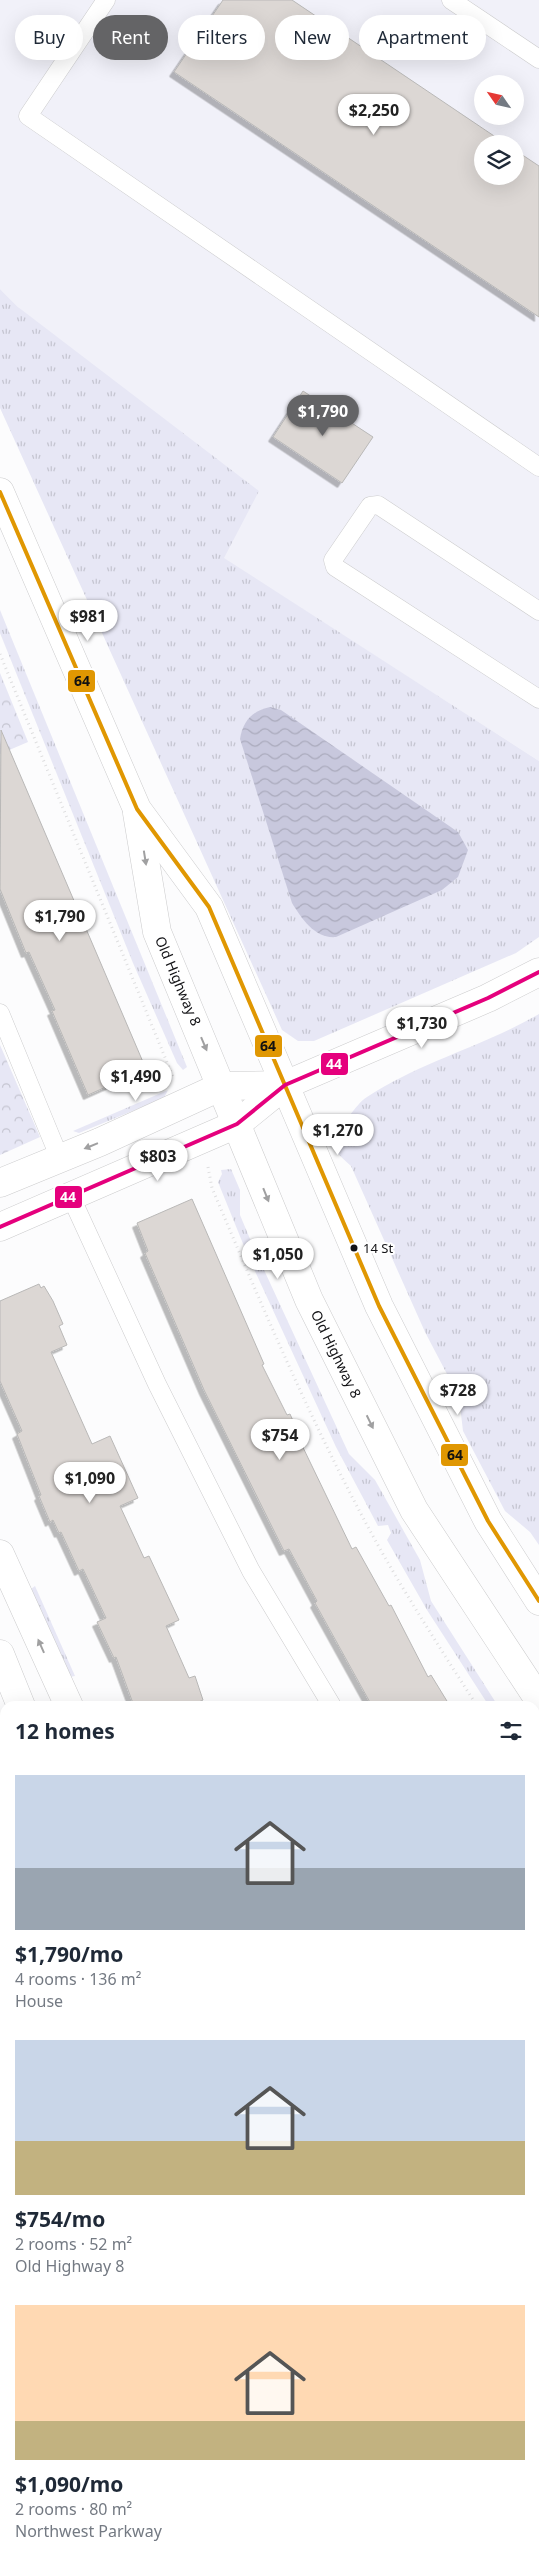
<!DOCTYPE html>
<html lang="en">
<head>
<meta charset="utf-8">
<style>
	body { margin:0; font-family:"Noto Sans",sans-serif; background:#f6f6f7; color:#1f2937; height:100vh; display:flex; flex-direction:column; font-size:19px; white-space:nowrap }
	* { box-sizing:border-box; margin:0 }
	p { font-size:16px; color:#747a83 }
	.icon { flex:none; width:28px; height:28px; fill:none; stroke:currentColor; stroke-width:2; stroke-linecap:round; stroke-linejoin:round }
	.map { position:relative; flex:1; overflow:hidden }
	.drawer { position:absolute; left:0px; top:1701px; width:540px; height:866px; display:flex; flex-direction:column; background:#fff; border-radius:15px 15px 0 0; box-shadow:0 5px 20px #0002 }
	.drawer>* { flex:none }
	.hud { position:absolute; left:15px; top:15px; width:510px; height:45px; display:flex; gap:10px }
	.needle { width:32px; rotate:304deg }
	.buttons { position:absolute; left:474px; top:75px; display:grid; gap:10px }
	.buttons a { display:grid; place-items:center; width:50px; height:50px; border-radius:50%; background:#fff; box-shadow:0 5px 20px #0002; font-size:25px }
	.price { position:absolute; translate:-50% -42px; padding:0 11px; border-radius:18px; background:#fff; color:#222; font-size:16px; line-height:32px; filter:drop-shadow(0 1px 2px #0008) }
	.price::after { content:''; position:absolute; left:50%; top:30px; width:15px; height:11px; margin-left:-8px; background:inherit; clip-path:polygon(0 0,100% 0,50% 100%) }
	.price.current { background:#646466; color:#fff }
	ul { padding:0; list-style:none }
	li { display:grid; align-content:center; gap:10px; height:265px; padding:0 15px }
	li span { display:grid; place-items:center; height:155px; border-radius:0px; color:#555 }
	li>.icon { margin-inline-start:auto }
	span .icon { width:90px; height:90px; fill:#fffc; stroke-width:1 }
	li b { font-size:21px }
	h2 { display:flex; justify-content:space-between; align-items:center; height:60px; padding:0 15px; font-size:21px }
	.pill { padding:0 18px; border-radius:22px; background:#fff; box-shadow:0 5px 20px #0002; font-size:18px; line-height:45px }
	.pill.current { background:#646466; color:#fff }
	.map>svg:first-child { display:block }
</style>
</head>
<body>
<div class="map">
<svg width="539" height="2567" viewBox="0 0 539 2567">
	<defs>
		<pattern id="grass-tufts" width="24" height="20" patternUnits="userSpaceOnUse" patternTransform="scale(1.25)"><rect width="24" height="20" fill="#e7e7f5"/><path d="M3 7l-1-3M5 7V3M7 7l1-3M15 17l-1-3M17 17v-4M19 17l1-3" fill="none" stroke="#c5c5d1"/></pattern>
		<pattern id="park-crowns" width="20" height="18" patternUnits="userSpaceOnUse" patternTransform="scale(1.25)"><rect width="20" height="18" fill="#e7e7f5"/><path d="M2 6a3 3 0 1 1 6 0M12 15a3 3 0 1 1 6 0" fill="none" stroke="#c5c5d1"/></pattern>
		<pattern id="water-waves" width="16" height="10" patternUnits="userSpaceOnUse" patternTransform="scale(1.25)"><rect width="16" height="10" fill="#c8c8dd"/><path d="M0 5q4-4 8 0t8 0" fill="none" stroke="#ababbd"/></pattern>
		<filter id="shadow"><feDropShadow dx="-4.5" dy="4.5" stdDeviation="0" flood-color="#0004"/></filter>
	</defs>
	<rect width="100%" height="100%" fill="#fcfcfd"/>
	<path fill="#f1f1f9" fill-rule="evenodd" d="M0,0H539V761L223,558L18,307L0,289ZM482,84H515V116H482ZM482,144H515V176H482Z"/>
	<g fill="url(#grass-tufts)">
		<polygon points="0,289 18,307 259,491 224,558 539,761 539,937 516,953 314,1041 298,1041 282,1030 0,408"/>
		<polygon points="0,610 187,1067 183,1070 177,1063 133,963 0,633"/>
		<path d="M539,1014V1545L530,1532L505,1511L463,1431L459,1397L425,1332L351,1166C340,1156 328,1146 332,1130C347,1126 353,1106 367,1097C420,1062 484,1046 539,1014Z"/>
		<polygon points="168,1090 164,1098 79,1133 73,1131"/>
		<polygon points="231,1169 240,1190 240,1215 253,1246 349,1454 375,1480 420,1560 431,1601 498,1706 489,1706 427,1610 387,1540 391,1533 388,1525 378,1526 336,1447 248,1256 218,1182 222,1174 221,1170"/>
		<polygon points="35,1586 75,1676 69,1677 31,1589"/>
		<polygon points="539,2155 539,2420 535,2418 535,2160"/>
	</g>
	<g fill="url(#park-crowns)">
		<polygon points="0,673 28,742 0,754"/>
		<polygon points="0,1045 40,1137 0,1155"/>
		<polygon points="5,2544 5,2562 202,2563 198,2567 0,2567 0,2549"/>
	</g>
	<path fill="url(#water-waves)" d="M270,707L281,710L458,832L468,850L458,877L442,890L336,937C315,939 302,919 292,903L240,739C243,721 252,711 270,707Z"/>
	<g fill="#dcd7d4" stroke="#b9b8b7" filter="url(#shadow)">
		<polygon points="223,0 292,0 506,144 482,144 482,176 515,176 515,150 539,166 539,317 174,72"/>
		<polygon points="303,391 373,437 342,483 273,437"/>
		<polygon points="1,730 146,1069 88,1095 52,1011 55,1010 29,952 26,953 0,889"/>
		<polygon points="192,1199 264,1364 262,1365 287,1415 290,1414 299,1434 297,1435 352,1549 356,1547 389,1606 391,1605 428,1677 431,1675 450,1706 372,1706 315,1603 317,1601 289,1549 284,1551 204,1390 145,1253 148,1251 137,1223"/>
		<polygon points="39,1284 41,1288 44,1286 53,1301 63,1324 59,1326 67,1345 51,1352 92,1444 110,1436 138,1498 120,1506 144,1558 149,1556 179,1620 166,1626 189,1678 195,1676 203,1700 190,1706 134,1706 116,1657 114,1658 97,1622 106,1618 83,1569 79,1571 61,1532 59,1533 53,1520 50,1522 39,1496 41,1495 17,1434 22,1431 0,1381 0,1301"/>
	</g>
	<g fill="none" stroke-linecap="round" stroke-linejoin="round">
		<g stroke="#cccccd" stroke-width="19">
			<g id="service">
				<polyline points="106,0 28,116 539,467"/>
				<polyline points="451,0 539,59"/>
				<polyline points="539,611 378,505 370,506 333,560 335,567 539,699"/>
				<polyline points="0,1013 60,1159"/>
				<polyline points="71,1197 157,1384 251,1571 332,1706"/>
				<polyline points="387,2562 388,2567"/>
			</g>
		</g>
		<g stroke="#cccccd" stroke-width="29">
			<g id="minor">
				<polyline points="0,1183 100,1142 222,1086 285,1085"/>
				<polyline points="0,1227 237,1124 285,1085 488,998 539,972"/>
				<polyline points="0,1554 69,1706"/>
				<polyline points="0,1654 21,1706"/>
				<polyline points="535,2041 539,2037"/>
				<polyline points="535,2127 539,2123"/>
				<polyline points="0,2272 5,2266"/>
				<polyline points="535,2430 539,2434"/>
				<polyline points="535,2473 539,2477"/>
			</g>
		</g>
		<g stroke="#cccccd" stroke-width="29">
			<g id="tertiary">
				<polyline points="0,492 137,809 209,907 379,1306 488,1521 539,1601"/>
				<polyline points="137,813 157,932 309,1300 414,1510 539,1700"/>
			</g>
		</g>
		<g stroke="#dededf" stroke-width="3" stroke-dasharray="1 4" stroke-linecap="butt">
			<polyline points="0,654 173,1077"/>
			<path d="M208,1167L212,1188C262,1306 312,1425 374,1538C406,1596 442,1651 477,1706"/>
			<polyline points="535,1790 539,1796"/>
			<polyline points="535,1810 539,1807"/>
			<polyline points="0,2317 5,2312"/>
			<polyline points="535,2515 539,2519"/>
			<polyline points="154,2567 159,2562"/>
		</g>
		<use href="#service" stroke="#fff" stroke-width="18"/>
		<use href="#minor" stroke="#fff" stroke-width="28"/>
		<use href="#tertiary" stroke="#fff" stroke-width="28"/>
		<g stroke="#fff" stroke-width="8">
			<polyline id="bus-1" points="0,492 137,809 209,907 379,1306 488,1521 539,1601"/>
		</g>
		<g stroke="#fff" stroke-width="8">
			<polyline id="bus-2" points="0,1227 237,1124 285,1085 488,998 539,972"/>
		</g>
		<use href="#bus-1" stroke="#e09702" stroke-width="4"/>
		<use href="#bus-2" stroke="#e5007d" stroke-width="4"/>
	</g>
	<defs><path id="oneway-solid" d="M-6-.8H1V-3.2L6.5 0L1 3.2V.8H-6Z" transform="scale(1.25)"/></defs>
	<g fill="#a0a0a1">
		<use href="#oneway-solid" transform="translate(145 858) rotate(81)"/>
		<use href="#oneway-solid" transform="translate(204 1044) rotate(67)"/>
		<use href="#oneway-solid" transform="translate(91 1146) rotate(158)"/>
		<use href="#oneway-solid" transform="translate(266 1195) rotate(68)"/>
		<use href="#oneway-solid" transform="translate(370 1422) rotate(64)"/>
		<use href="#oneway-solid" transform="translate(41 1646) rotate(-114)"/>
	</g>
	<circle fill="#121215" stroke="#fff" stroke-width="2" cx="354" cy="1248" r="4.5"/>
	<g text-anchor="middle" stroke-width="4" stroke-linejoin="round" paint-order="stroke">
		<g font-size="13" fill="#121215" stroke="#fff" text-anchor="start">
			<text x="363" y="1253">14 St</text>
		</g>
		<g font-size="14" fill="#121215" stroke="#fff">
			<text transform="translate(178 981) rotate(67)" y="5">Old Highway 8</text>
			<text transform="translate(336 1354) rotate(64)" y="5">Old Highway 8</text>
		</g>
	</g>
	<g stroke="#fff" stroke-width="2">
		<rect x="67" y="669" width="29" height="24" rx="5" fill="#e09702"/>
		<rect x="254" y="1034" width="29" height="24" rx="5" fill="#e09702"/>
		<rect x="320" y="1052" width="29" height="24" rx="5" fill="#e5007d"/>
		<rect x="54" y="1185" width="29" height="24" rx="5" fill="#e5007d"/>
		<rect x="440" y="1443" width="29" height="24" rx="5" fill="#e09702"/>
	</g>
	<g font-size="14" text-anchor="middle" font-weight="bold" fill="#fff">
		<text x="334" y="1069">44</text>
		<text x="68" y="1202">44</text>
	</g>
	<g font-size="14" text-anchor="middle" font-weight="bold" fill="#111">
		<text x="82" y="686">64</text>
		<text x="268" y="1051">64</text>
		<text x="455" y="1460">64</text>
	</g>
</svg>
<div class="buttons">
<a><svg class="needle" viewBox="-14 -14 28 28"><path d="M0-13l5 13h-10z" fill="#e53935"/><path d="M0 13l5-13h-10z" fill="#747a83"/></svg></a>
<a><svg class="icon" aria-label="layers" viewBox="0 0 24 24"><path d="M12 4l9 5-9 5-9-5zM3 14l9 5 9-5"/></svg></a>
</div>
<b class="price" style="left:374px;top:136px">$2,250</b>
<b class="price current" style="left:323px;top:437px">$1,790</b>
<b class="price" style="left:88px;top:642px">$981</b>
<b class="price" style="left:60px;top:942px">$1,790</b>
<b class="price" style="left:422px;top:1049px">$1,730</b>
<b class="price" style="left:136px;top:1102px">$1,490</b>
<b class="price" style="left:338px;top:1156px">$1,270</b>
<b class="price" style="left:158px;top:1182px">$803</b>
<b class="price" style="left:278px;top:1280px">$1,050</b>
<b class="price" style="left:458px;top:1416px">$728</b>
<b class="price" style="left:280px;top:1461px">$754</b>
<b class="price" style="left:90px;top:1504px">$1,090</b>
<div class="hud">
<a class="pill">Buy</a>
<a class="pill current">Rent</a>
<a class="pill">Filters</a>
<a class="pill">New</a>
<a class="pill">Apartment</a>
</div>
<section class="drawer">
<h2>12 homes<svg class="icon" aria-label="filters" viewBox="0 0 24 24"><path d="M4 7h16M4 17h16"/><circle cx="9" cy="7" r="2"/><circle cx="15" cy="17" r="2"/></svg></h2>
<ul>
<li><span style="background:linear-gradient(#c9d6e8 60%,#9aa5b1 0)"><svg class="icon" aria-label="home" viewBox="0 0 24 24"><path d="M3 11l9-7 9 7M6 9v11h12V9"/></svg></span><div><b>$1,790/mo</b><p>4 rooms · 136 m²</p><p>House</p></div></li>
<li><span style="background:linear-gradient(#c9d6e8 65%,#c2b280 0)"><svg class="icon" aria-label="home" viewBox="0 0 24 24"><path d="M3 11l9-7 9 7M6 9v11h12V9"/></svg></span><div><b>$754/mo</b><p>2 rooms · 52 m²</p><p>Old Highway 8</p></div></li>
<li><span style="background:linear-gradient(#ffd9b3 75%,#c2b280 0)"><svg class="icon" aria-label="home" viewBox="0 0 24 24"><path d="M3 11l9-7 9 7M6 9v11h12V9"/></svg></span><div><b>$1,090/mo</b><p>2 rooms · 80 m²</p><p>Northwest Parkway</p></div></li>
</ul>
</section>
</div>
</body>
</html>
